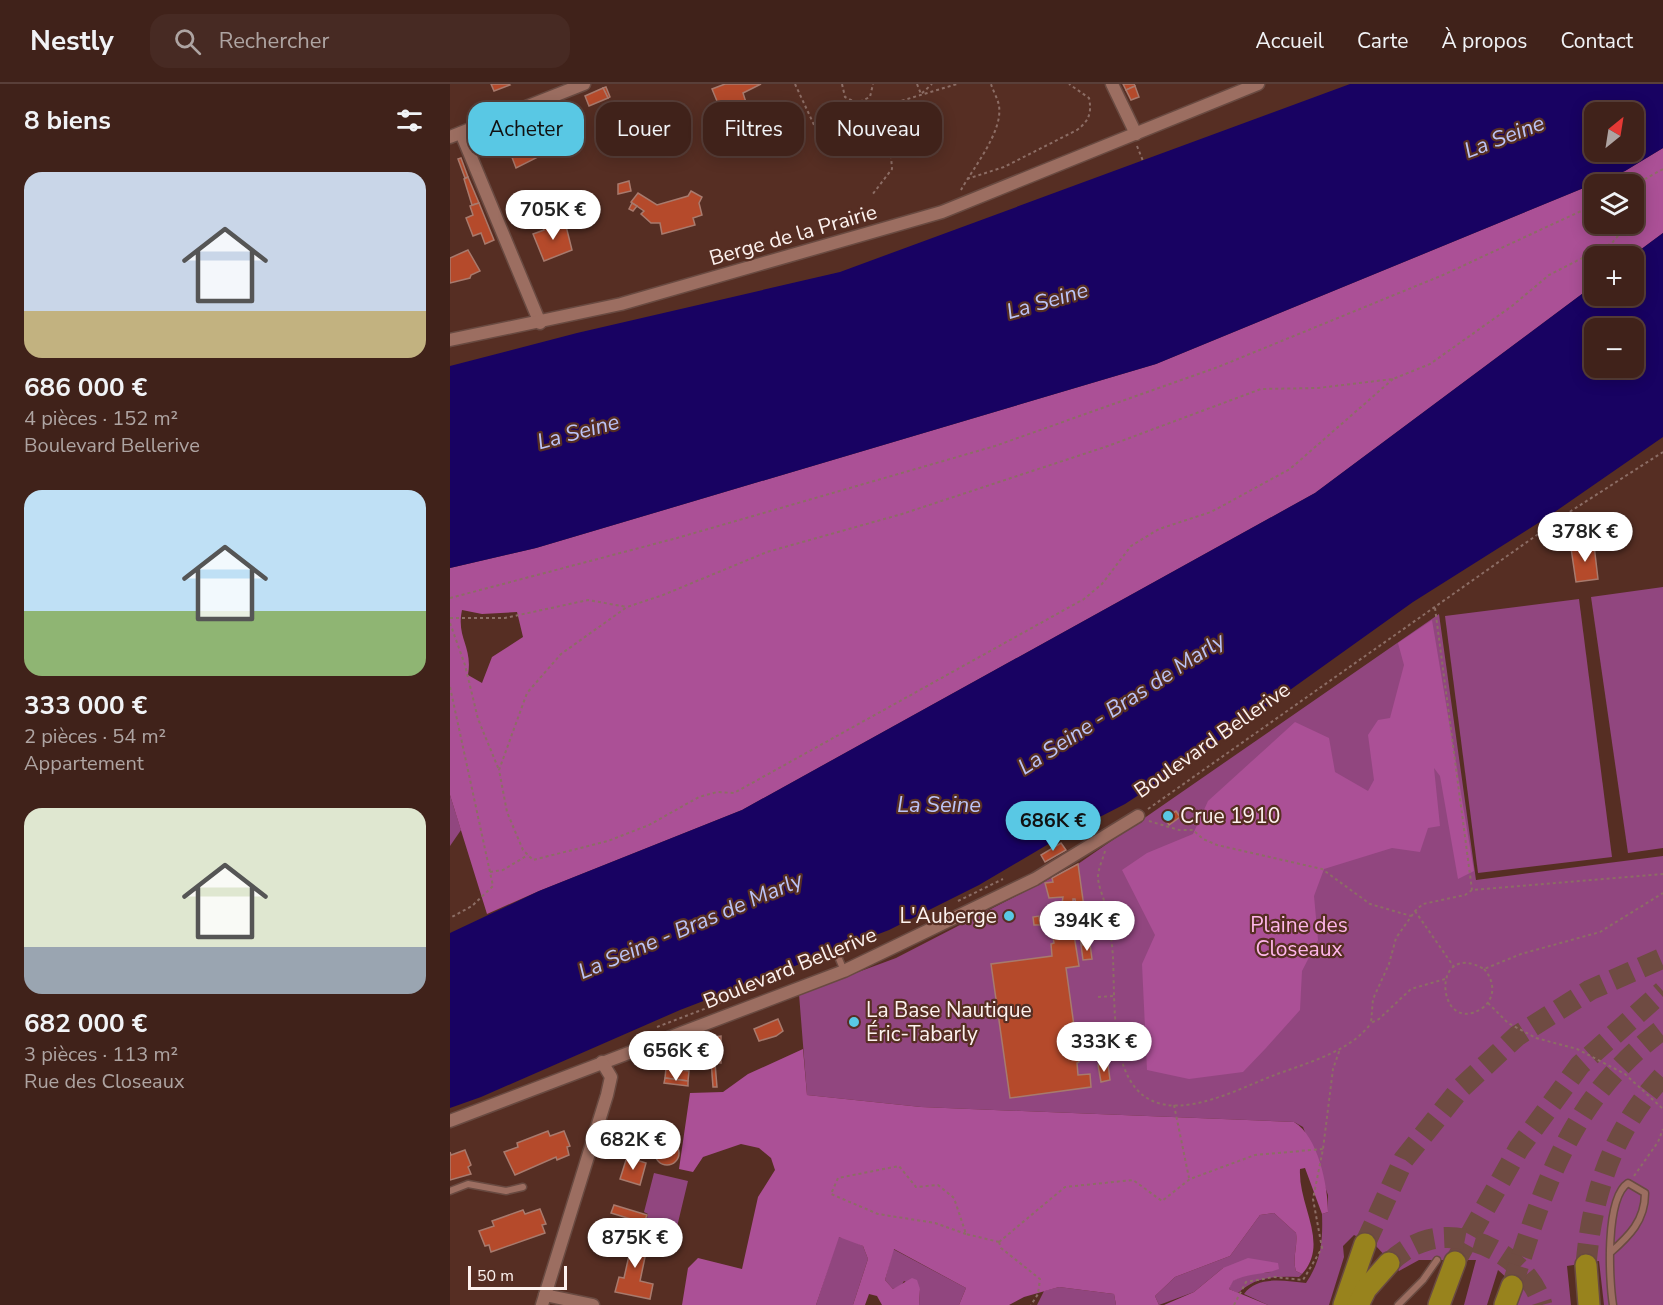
<!DOCTYPE html>
<html lang="fr">
<head>
<meta charset="utf-8">
<style>
	body { margin:0; font-family:"Nunito Sans",sans-serif; background:#472a23; color:#f1f3f6; height:100vh; display:flex; flex-direction:column; font-size:22px; white-space:nowrap }
	* { box-sizing:border-box; margin:0 }
	p { font-size:20px; color:#aea4a2 }
	.icon { flex:none; width:33px; height:33px; fill:none; stroke:currentColor; stroke-width:2; stroke-linecap:round; stroke-linejoin:round }
	.map { position:relative; flex:1; overflow:hidden }
	.drawer { display:flex; flex-direction:column; background:#40221a; width:450px }
	.drawer>* { flex:none }
	.guide { position:absolute; left:18px; top:18px; width:570px; height:54px; display:flex; gap:12px }
	.needle { width:39px; rotate:30deg }
	.buttons { position:absolute; left:1134px; top:18px; display:grid; gap:12px }
	.buttons a { display:grid; place-items:center; width:60px; height:60px; border-radius:12px; background:#40221a; box-shadow:0 3px 15px #0003,0 0 0 2px #593f39; font-size:30px }
	.scale { position:absolute; left:18px; bottom:15px; width:99px; box-sizing:border-box; padding-left:6px; border:3px solid #fdf2ef; border-top:0; font-size:16px; line-height:21px; white-space:nowrap; color:#fdf2ef; -webkit-text-stroke:4px #562e23; paint-order:stroke }
	.price { position:absolute; translate:-50% -51px; padding:0 14px; border-radius:21px; background:#fff; color:#222; font-size:20px; line-height:39px; filter:drop-shadow(0 2px 3px #0008) }
	.price::after { content:''; position:absolute; left:50%; top:36px; width:18px; height:14px; margin-left:-9px; background:inherit; clip-path:polygon(0 0,100% 0,50% 100%) }
	.price.active { background:#59c8e4; color:#111 }
	ul { padding:0; list-style:none }
	li { display:grid; align-content:center; gap:12px; height:318px; padding:0 24px }
	li span { display:grid; place-items:center; height:186px; border-radius:18px; color:#555 }
	li>.icon { margin-inline-start:auto }
	span .icon { width:108px; height:108px; fill:#fffc; stroke-width:1 }
	li b { font-size:26px }
	h2 { display:flex; justify-content:space-between; align-items:center; height:72px; padding:0 24px; font-size:26px }
	.pill { padding:0 21px; border-radius:18px; background:#40221a; box-shadow:0 3px 15px #0003,0 0 0 2px #593f39; font-size:21px; line-height:54px }
	.pill.active { background:#59c8e4; color:#111 }
	header { display:flex; align-items:center; gap:36px; box-sizing:border-box; height:84px; padding:0 30px; background:#40221a; border-bottom:2px solid #593f39 }
	header strong { font-size:28px }
	nav { display:flex; gap:33px; margin-inline-start:auto; font-size:21px }
	.search { width:420px; height:54px; background:#472a23; display:flex; align-items:center; gap:15px; box-sizing:border-box; padding:0 21px; border-radius:18px; color:#aea4a2; font-size:22px }
	main { display:flex; flex:1; min-height:0 }
	.map>svg:first-child { display:block }
</style>
</head>
<body>
<header>
<strong>Nestly</strong>
<div class="search"><svg class="icon" aria-label="search" viewBox="0 0 24 24"><circle cx="10" cy="10" r="6"/><path d="M15 15l6 6"/></svg>Rechercher</div>
<nav><a>Accueil</a><a>Carte</a><a>À propos</a><a>Contact</a></nav>
</header>
<main>
<section class="drawer">
<h2>8 biens<svg class="icon" aria-label="filters" viewBox="0 0 24 24"><path d="M4 7h16M4 17h16"/><circle cx="9" cy="7" r="2"/><circle cx="15" cy="17" r="2"/></svg></h2>
<ul>
<li><span style="background:linear-gradient(#c9d6e8 75%,#c2b280 0)"><svg class="icon" aria-label="home" viewBox="0 0 24 24"><path d="M3 11l9-7 9 7M6 9v11h12V9"/></svg></span><div><b>686 000 €</b><p>4 pièces · 152 m²</p><p>Boulevard Bellerive</p></div></li>
<li><span style="background:linear-gradient(#bfe0f5 65%,#8fb573 0)"><svg class="icon" aria-label="home" viewBox="0 0 24 24"><path d="M3 11l9-7 9 7M6 9v11h12V9"/></svg></span><div><b>333 000 €</b><p>2 pièces · 54 m²</p><p>Appartement</p></div></li>
<li><span style="background:linear-gradient(#dfe7d0 75%,#9aa5b1 0)"><svg class="icon" aria-label="home" viewBox="0 0 24 24"><path d="M3 11l9-7 9 7M6 9v11h12V9"/></svg></span><div><b>682 000 €</b><p>3 pièces · 113 m²</p><p>Rue des Closeaux</p></div></li>
</ul>
</section>
<div class="map">
<svg width="1213" height="1221" viewBox="0 0 1213 1221">
	<rect width="100%" height="100%" fill="#562e23"/>
	<g fill="#91467f">
		<polygon points="1213,503 1213,764 1178,769 1141,513"/>
		<polygon points="1129,515 1162,773 1028,789 995,532"/>
		<path d="M989,530L1026,796L1213,772V1221H1154L1149,1177L1117,1182L1121,1221H1064L1069,1205L1048,1186L1037,1221H1014L1026,1176H969L949,1187L926,1162L904,1151L893,1162L894,1173L879,1221H818L794,1210C807,1191 836,1197 856,1199C871,1177 873,1157 872,1130L878,1128V1111L853,1043L844,1038L471,1023L357,1011L349,910L446,874L628,780Z"/>
		<polygon points="0,711 11,746 0,762"/>
		<polygon points="204,1089 238,1097 226,1147 196,1139 198,1130 194,1128"/>
		<path d="M824,1129L846,1149C848,1162 842,1174 846,1187L852,1190L849,1193C826,1192 806,1192 788,1209L779,1205L782,1197L796,1190L821,1188L773,1184L744,1208L709,1221L705,1212L725,1193L780,1172L810,1131Z"/>
		<polygon points="388,1153 397,1154 413,1162 418,1175 403,1221 366,1221"/>
		<polygon points="443,1165 516,1204 509,1221 469,1221 470,1205 454,1197 451,1202 443,1205 435,1196"/>
		<polygon points="609,1203 664,1210 666,1221 587,1221 594,1207"/>
	</g>
	<g fill="#ab5096" fill-rule="evenodd">
		<path d="M1213,64V149L1182,172H1144V201L865,409L292,726L89,807L37,830L0,711V484L86,464L706,280L1175,87ZM1144,100H1184V140H1144ZM12,526L32,530L67,528L73,553L42,573L32,599L18,591C23,562 6,554 12,526Z"/>
		<polygon points="982,536 1024,787 1008,795 990,692 984,684 990,742 978,744 970,768 942,764 874,785 864,812 868,856 852,887 850,926 816,964 793,988 739,995 697,986 692,880 705,851 672,786 697,769 743,750 758,717 845,638 879,654 885,688 918,707 924,696 918,651 928,636 940,634 954,581 948,559"/>
		<path d="M353,965L357,1011L471,1023L844,1038C868,1052 878,1102 878,1128L872,1130L855,1084L850,1085C848,1122 880,1159 852,1190L846,1187C842,1174 848,1162 846,1149L824,1129L810,1131L780,1172L725,1193L705,1212L709,1221H666L664,1210L609,1203L574,1213L559,1221H509L516,1204L444,1165L435,1196L443,1205L462,1194L467,1196L470,1205L469,1221H432L427,1212L419,1210L415,1221H403L418,1175L413,1162L389,1153L366,1221H232L238,1184L248,1174L292,1185L308,1113L325,1086L321,1074L309,1064L291,1060L253,1073L243,1088L229,1085L240,1009L273,1008L298,990Z"/>
		<path d="M798,1174L828,1179L829,1185C814,1191 798,1189 783,1197L779,1205L818,1221H714L744,1208L773,1184Z"/>
	</g>
	<g fill="#180262" fill-rule="evenodd">
		<path d="M900,0H1213V64L1175,87L706,280L86,464L0,484V282L127,249L390,188ZM1144,28H1184V68H1144Z"/>
		<path d="M1213,149V353L1096,434L963,518L739,678L675,720L607,755L529,801L439,846L230,926L31,1013L0,1024V849L89,807L292,726L865,409L1144,201V212H1184L1182,172ZM1144,244H1184V284H1144Z"/>
	</g>
	<g fill="#b54a2b" stroke="#a87a6d" stroke-width="1.5">
		<polygon points="41,0 59,0 60,1 44,7"/>
		<polygon points="275,0 311,0 293,9 299,28 315,22 322,39 303,47 301,41 290,45 285,34 268,41 262,25 269,22 262,5"/>
		<polygon points="673,0 684,0 685,2 676,6"/>
		<polygon points="685,2 689,13 681,16 676,6"/>
		<polygon points="156,3 160,13 158,14 153,4"/>
		<polygon points="153,4 158,14 139,22 135,12"/>
		<polygon points="110,22 115,34 88,45 89,48 86,50 80,34"/>
		<polygon points="163,25 169,39 157,45 150,31"/>
		<polygon points="79,60 80,63 86,61 90,72 66,84 60,68"/>
		<polygon points="11,74 18,93 15,94 8,75"/>
		<polygon points="18,93 29,119 22,121 14,95"/>
		<polygon points="179,97 181,107 168,110 168,100"/>
		<polygon points="241,107 252,113 249,119 252,131 243,134 245,141 212,150 210,139 201,139 191,130 194,127 181,118 188,109 207,121 238,112"/>
		<polygon points="112,114 119,132 111,136 107,135 102,122 105,121 104,118"/>
		<polygon points="29,119 44,156 35,160 31,149 23,152 16,134 23,131 20,122"/>
		<polygon points="182,119 187,122 183,127 179,125"/>
		<polygon points="111,139 113,143 116,142 122,166 94,177 83,150 94,146 92,142 98,140 100,143"/>
		<polygon points="18,166 30,187 21,191 20,194 0,199 0,174"/>
		<polygon points="1144,461 1148,495 1126,498 1121,464"/>
		<polygon points="726,727 730,733 719,741 715,734"/>
		<polygon points="611,759 616,766 595,778 591,771"/>
		<polygon points="628,780 639,859 631,860 629,847 633,846 631,833 628,833 625,815 623,815 623,821 616,822 621,834 603,837 601,820 612,819 613,813 599,814 595,799 603,798 602,794"/>
		<polygon points="589,832 590,841 584,841 583,833"/>
		<polygon points="617,835 620,852 624,851 629,882 616,884 629,978 627,979 628,991 640,990 641,1003 560,1014 541,880 602,872 601,860 604,859 600,837"/>
		<polygon points="640,860 642,875 633,876 631,861"/>
		<polygon points="328,935 333,947 326,952 309,957 304,945"/>
		<polygon points="259,948 261,973 256,973 251,968 249,951"/>
		<polygon points="259,950 262,953 271,952 271,979 265,979 267,1003 263,1003"/>
		<polygon points="658,980 660,996 651,998 648,981"/>
		<polygon points="216,984 239,987 238,997 215,994"/>
		<polygon points="215,994 238,997 238,1002 214,999"/>
		<polygon points="98,1047 100,1052 114,1047 120,1062 117,1063 119,1071 107,1076 106,1073 65,1091 54,1068 68,1063 67,1059"/>
		<circle cx="217" cy="1069" r="12"/>
		<polygon points="15,1066 21,1081 18,1083 21,1090 0,1096 0,1068 1,1071"/>
		<polygon points="177,1073 196,1079 190,1101 170,1095"/>
		<polygon points="164,1121 197,1131 194,1139 161,1129"/>
		<polygon points="90,1125 96,1140 92,1141 95,1149 41,1168 39,1161 35,1162 29,1147 44,1142 42,1137 73,1126 75,1130"/>
		<polygon points="177,1150 199,1154 190,1197 203,1200 200,1215 165,1208 169,1193 174,1194 180,1167 174,1166"/>
	</g>
	<g fill="none" stroke-linecap="round" stroke-linejoin="round">
		<g stroke="#6f4b42" stroke-width="21" stroke-dasharray="21 10" stroke-linecap="butt">
			<polyline points="915,1160 954,1075 1011,1004 1067,952 1140,906 1213,874"/>
			<polyline points="1005,1178 1069,1064 1130,981 1213,907"/>
			<path d="M939,1179C951,1168 963,1160 978,1156C1023,1144 1080,1177 1092,1221"/>
			<path d="M1136,1181C1142,1109 1163,1046 1213,992"/>
			<path d="M1062,1202C1096,1097 1121,1014 1213,945"/>
		</g>
		<g stroke="#694a41" stroke-width="9">
			<g id="service">
				<polyline points="387,870 394,887"/>
				<polyline points="0,1107 18,1100 56,1107 73,1103"/>
				<path d="M1160,1169C1179,1152 1195,1137 1195,1109L1178,1099C1155,1114 1159,1196 1163,1221"/>
				<polyline points="948,1221 973,1196 987,1176"/>
			</g>
		</g>
		<g stroke="#694a41" stroke-width="15">
			<g id="minor">
				<polyline points="662,0 686,50"/>
				<polyline points="11,49 90,239"/>
				<polyline points="0,53 134,0"/>
				<polyline points="0,256 171,220 492,128 808,0"/>
				<polyline points="0,1037 394,887 585,795 688,732"/>
				<polyline points="95,1211 143,1221"/>
				<polyline points="92,1221 157,1011 161,993 152,978"/>
			</g>
		</g>
		<g stroke="#694a41" stroke-width="24">
			<g id="motorway">
				<polyline points="1136,1181 1139,1221"/>
				<polyline points="894,1221 915,1160"/>
				<polyline points="908,1221 916,1205 939,1179"/>
				<polyline points="989,1221 1005,1178"/>
				<polyline points="1055,1221 1062,1202"/>
			</g>
		</g>
		<g stroke="#8c6d65" stroke-width="2" stroke-dasharray="3 3" stroke-linecap="butt">
			<polyline points="345,0 365,43 507,0"/>
			<polyline points="392,0 395,13 407,19 420,13 423,0"/>
			<polyline points="467,0 471,10 482,0"/>
			<polyline points="411,19 441,72 442,85 422,111"/>
			<polyline points="687,62 693,77"/>
			<path d="M517,95L554,83L627,46C639,37 642,29 639,14L619,0"/>
			<polyline points="1184,101 1213,85"/>
			<path d="M511,106C523,84 553,48 549,22C548,15 543,7 541,0"/>
			<polyline points="943,295 840,385 761,428 709,445 681,462 652,500 634,515 284,709 267,708 249,713 199,741 158,757 83,776 73,766 57,728 49,686 77,609 111,570 177,523 213,511 317,468 452,430 658,362 811,305 868,304 943,295 980,280 1062,222 1099,191 1162,159 1178,140"/>
			<polyline points="0,514 227,454 545,362 768,283 993,191 1144,121"/>
			<polyline points="985,524 1022,806"/>
			<polyline points="0,534 55,534 138,516 177,523"/>
			<polyline points="0,539 15,581 28,635 49,686"/>
			<polyline points="0,603 43,802 22,822 0,834"/>
			<polyline points="698,725 1121,427 1213,368"/>
			<polyline points="699,737 729,746 743,746 753,755 767,761 872,785 920,820 961,832"/>
			<path d="M655,767C653,775 648,785 648,793C648,801 653,812 655,820C659,838 662,855 663,874C666,943 656,1049 763,1015C783,1009 802,1000 822,992C853,980 901,968 921,939"/>
			<polyline points="40,788 53,786 78,771"/>
			<polyline points="508,817 553,795"/>
			<polyline points="965,827 1004,883"/>
			<polyline points="639,853 662,850"/>
			<path d="M1034,885C1045,897 1046,915 1031,925C986,952 980,854 1034,885L1071,870L1150,848L1213,809"/>
			<polyline points="995,895 961,905 929,935 921,939 923,915 939,880 946,854 965,827 973,820 1015,811 1022,806 1213,790"/>
			<polyline points="648,913 664,912"/>
			<polyline points="1038,919 1058,939 1086,954 1127,965 1175,990 1213,1025"/>
			<polyline points="207,943 283,914"/>
			<polyline points="653,952 666,951"/>
			<polyline points="724,1021 739,1094"/>
			<polyline points="1184,1092 1208,1058 1213,1045"/>
			<polyline points="516,1150 485,1139 428,1130 381,1110 388,1094 449,1082 466,1103 488,1101 504,1114 516,1150 549,1158"/>
			<polyline points="549,1158 615,1103 683,1096 712,1117 740,1095 805,1071 873,1065"/>
			<polyline points="549,1158 551,1164 590,1195 588,1210 581,1221"/>
			<polyline points="784,1221 796,1198 824,1193 853,1196 872,1164 863,1115 873,1065 883,985 890,965"/>
		</g>
		<use href="#service" stroke="#9c6e61" stroke-width="6"/>
		<use href="#minor" stroke="#9c6e61" stroke-width="12"/>
		<use href="#motorway" stroke="#98831d" stroke-width="21"/>
	</g>
	<g fill="#59c8e4" stroke="#562e23" stroke-width="2">
		<circle cx="718" cy="732" r="6"/>
		<circle cx="559" cy="832" r="6"/>
		<circle cx="404" cy="938" r="6"/>
	</g>
	<g text-anchor="middle" stroke-width="4.5" stroke-linejoin="round" paint-order="stroke">
		<g font-size="21" fill="#fdf2ef" stroke="#562e23">
			<text transform="translate(343 151) rotate(-16)" y="7">Berge de la Prairie</text>
			<text transform="translate(762 656) rotate(-35)" y="7">Boulevard Bellerive</text>
			<text transform="translate(340 884) rotate(-22)" y="7">Boulevard Bellerive</text>
		</g>
		<g font-size="21" fill="#fdf2ef" stroke="#562e23" text-anchor="start">
			<text x="730" y="739">Crue 1910</text>
			<text x="547" y="839" text-anchor="end">L'Auberge</text>
			<text x="416" y="933">La Base Nautique<tspan x="416" dy="24">Éric-Tabarly</tspan></text>
		</g>
		<g font-size="21" fill="#ffb7eb" stroke="#562e23">
			<text x="849" y="848">Plaine des<tspan x="849" dy="24">Closeaux</tspan></text>
		</g>
		<g font-size="22" font-style="italic" fill="#bcc4f6" stroke="#562e23">
			<text transform="translate(1054 52) rotate(-21)" y="8">La Seine</text>
			<text transform="translate(597 216) rotate(-16)" y="8">La Seine</text>
			<text transform="translate(128 347) rotate(-15)" y="8">La Seine</text>
			<text transform="translate(671 619) rotate(-33)" y="8">La Seine - Bras de Marly</text>
			<text x="489" y="728">La Seine</text>
			<text transform="translate(240 841) rotate(-23)" y="8">La Seine - Bras de Marly</text>
		</g>
	</g>
</svg>
<div class="buttons">
<a><svg class="needle" viewBox="-14 -14 28 28"><path d="M0-13l5 13h-10z" fill="#e53935"/><path d="M0 13l5-13h-10z" fill="#aea4a2"/></svg></a>
<a><svg class="icon" aria-label="layers" viewBox="0 0 24 24"><path d="M12 4l9 5-9 5-9-5zM3 14l9 5 9-5"/></svg></a>
<a>+</a>
<a>−</a>
</div>
<div class="scale">50 m</div>
<b class="price" style="left:103px;top:157px">705K €</b>
<b class="price" style="left:1135px;top:479px">378K €</b>
<b class="price active" style="left:603px;top:768px">686K €</b>
<b class="price" style="left:637px;top:868px">394K €</b>
<b class="price" style="left:654px;top:989px">333K €</b>
<b class="price" style="left:226px;top:998px">656K €</b>
<b class="price" style="left:183px;top:1087px">682K €</b>
<b class="price" style="left:185px;top:1185px">875K €</b>
<div class="guide">
<a class="pill active">Acheter</a>
<a class="pill">Louer</a>
<a class="pill">Filtres</a>
<a class="pill">Nouveau</a>
</div>
</div>
</main>
</body>
</html>
